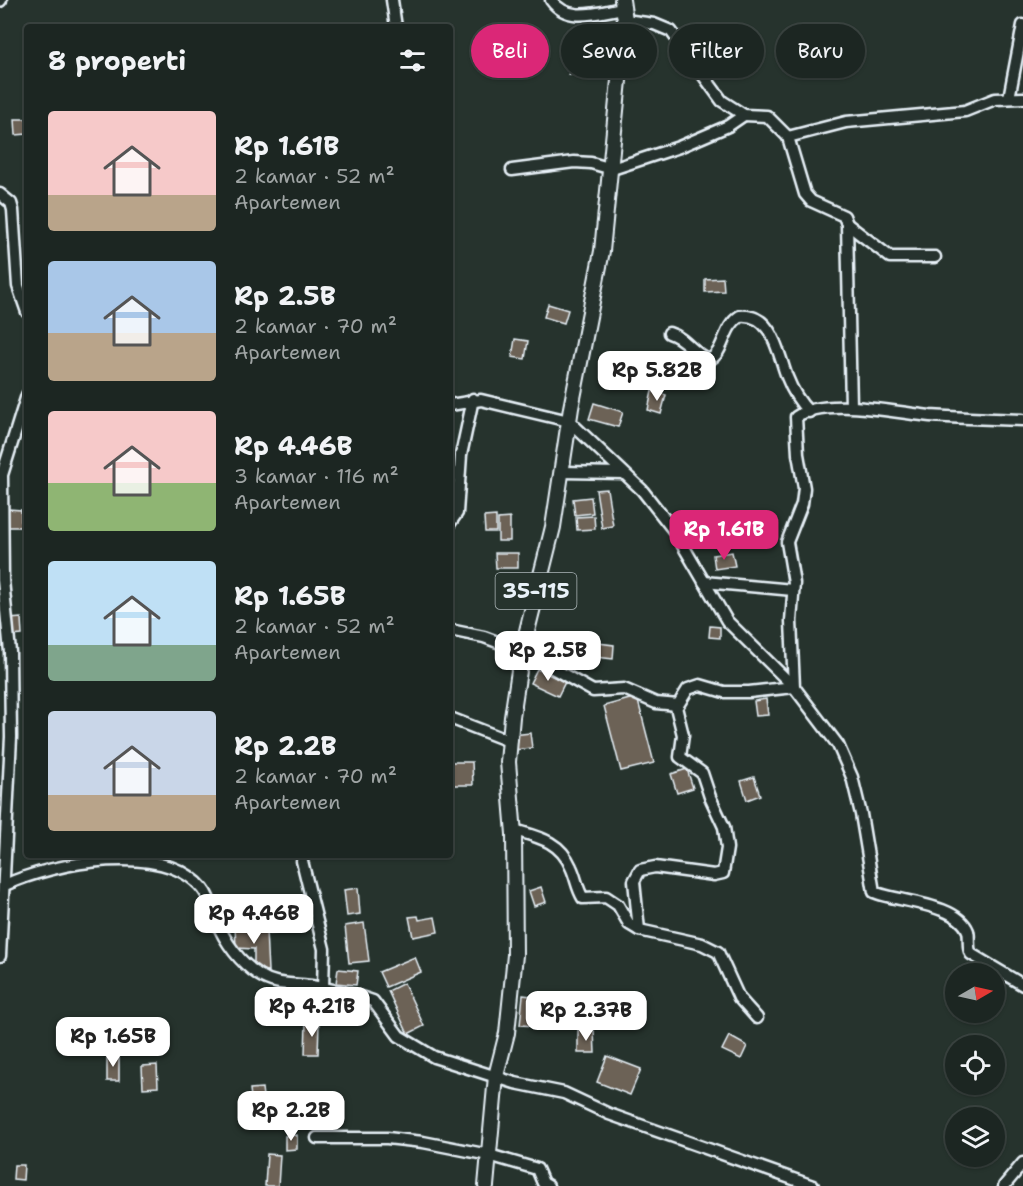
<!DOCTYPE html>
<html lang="id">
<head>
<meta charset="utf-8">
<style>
	body { margin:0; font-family:"Shantell Sans",sans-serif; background:#252e2a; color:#f1f3f6; height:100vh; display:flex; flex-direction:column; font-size:22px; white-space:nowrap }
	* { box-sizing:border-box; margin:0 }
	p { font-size:20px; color:#a0a5a5 }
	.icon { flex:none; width:33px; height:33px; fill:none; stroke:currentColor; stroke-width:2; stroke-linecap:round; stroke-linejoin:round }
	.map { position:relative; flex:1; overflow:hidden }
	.sheet { position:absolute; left:24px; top:24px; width:429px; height:834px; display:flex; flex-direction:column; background:#1c2622; border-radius:6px; box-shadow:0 2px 4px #0004,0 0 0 2px #3a4340 }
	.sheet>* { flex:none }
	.top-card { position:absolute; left:471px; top:24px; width:462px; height:54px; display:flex; gap:12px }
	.needle { width:39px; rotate:81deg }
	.tools { position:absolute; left:945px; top:963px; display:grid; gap:12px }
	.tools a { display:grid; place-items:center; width:60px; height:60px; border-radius:50%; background:#1c2622; box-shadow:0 2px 4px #0004,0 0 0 2px #3a4340; font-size:30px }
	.price { position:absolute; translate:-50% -51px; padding:0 14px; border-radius:12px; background:#fff; color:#222; font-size:20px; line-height:39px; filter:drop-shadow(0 2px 3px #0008) }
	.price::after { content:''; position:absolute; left:50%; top:36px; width:18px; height:14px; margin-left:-9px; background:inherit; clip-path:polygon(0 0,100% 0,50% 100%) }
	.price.current { background:#db2777; color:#fff }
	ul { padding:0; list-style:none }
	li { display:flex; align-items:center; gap:18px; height:150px; padding:0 24px }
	li span { display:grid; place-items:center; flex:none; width:168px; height:120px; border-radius:6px; color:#555 }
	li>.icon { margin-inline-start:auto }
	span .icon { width:72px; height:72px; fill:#fffc; stroke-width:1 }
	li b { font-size:26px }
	h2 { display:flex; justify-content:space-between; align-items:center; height:72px; padding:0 24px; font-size:26px }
	.chip { padding:0 21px; border-radius:27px; background:#1c2622; box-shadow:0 2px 4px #0004,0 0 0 2px #3a4340; font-size:21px; line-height:54px }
	.chip.current { background:#db2777; color:#fff }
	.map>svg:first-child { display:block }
</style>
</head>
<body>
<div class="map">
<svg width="1023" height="1186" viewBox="0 0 1023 1186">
	<rect width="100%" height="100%" fill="#26332d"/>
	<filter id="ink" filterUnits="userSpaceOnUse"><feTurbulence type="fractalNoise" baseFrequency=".0167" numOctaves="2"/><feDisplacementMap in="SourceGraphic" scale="12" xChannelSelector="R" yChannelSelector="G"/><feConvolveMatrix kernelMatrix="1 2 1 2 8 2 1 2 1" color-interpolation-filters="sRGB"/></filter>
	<g filter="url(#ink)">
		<g fill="#6c6256" stroke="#e8f1f8" stroke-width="1.5">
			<polygon points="572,29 611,33 607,78 569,74"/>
			<polygon points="15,119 27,119 27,134 16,135"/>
			<polygon points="723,278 724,291 705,292 705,279"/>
			<polygon points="548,304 568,310 564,323 544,317"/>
			<polygon points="515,339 528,341 525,359 512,357"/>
			<polygon points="660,352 677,356 672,375 656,372"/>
			<polygon points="652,391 666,395 661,414 648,410"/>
			<polygon points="594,403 623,412 618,427 589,419"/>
			<polygon points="607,489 613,526 602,528 596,490"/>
			<polygon points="591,497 593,513 575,515 573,499"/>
			<polygon points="8,509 21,510 21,527 7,527"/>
			<polygon points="496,516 496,532 485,532 484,517"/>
			<polygon points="594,516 595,529 577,530 576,517"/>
			<polygon points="510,518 510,541 498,541 498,519"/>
			<polygon points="713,522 716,535 700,539 697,526"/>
			<polygon points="732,552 735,566 715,569 713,555"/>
			<polygon points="495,553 518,553 518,568 496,568"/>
			<polygon points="21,618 22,635 12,636 10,619"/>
			<polygon points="710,626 720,627 720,638 709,637"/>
			<polygon points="598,643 614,645 613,659 596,657"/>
			<polygon points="537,669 565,682 558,696 530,683"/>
			<polygon points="637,697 654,763 621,771 604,706"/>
			<polygon points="766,699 768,715 756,716 754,701"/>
			<polygon points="530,733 532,748 514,750 513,735"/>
			<polygon points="450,762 472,762 473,785 450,785"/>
			<polygon points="687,769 693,788 677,793 671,774"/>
			<polygon points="754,777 760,795 747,800 741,781"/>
			<polygon points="541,887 546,902 534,906 529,891"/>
			<polygon points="358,888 360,914 347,916 344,890"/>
			<polygon points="418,916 419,920 435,917 438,932 413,937 409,917"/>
			<polygon points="267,920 280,920 281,933 269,934"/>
			<polygon points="364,923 369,961 349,963 345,926"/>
			<polygon points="235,926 253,926 255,931 266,930 268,971 254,971 254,949 236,948"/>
			<polygon points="415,957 421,972 386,987 379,972"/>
			<polygon points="338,969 358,971 356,985 336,983"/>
			<polygon points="404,983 424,1026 408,1034 388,991"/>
			<polygon points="523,995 539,997 536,1026 520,1025"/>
			<polygon points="322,999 323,1018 312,1018 311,1000"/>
			<polygon points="306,1022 319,1022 318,1054 305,1054"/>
			<polygon points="578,1030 594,1030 595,1053 578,1053"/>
			<polygon points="729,1036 747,1046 741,1059 722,1050"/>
			<rect x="107" y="1056" width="12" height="25"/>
			<polygon points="607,1056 641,1069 630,1095 597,1082"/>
			<polygon points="157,1065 158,1087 143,1088 142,1066"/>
			<polygon points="262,1088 264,1105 252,1106 250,1089"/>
			<polygon points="313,1102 314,1114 296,1115 295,1103"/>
			<polygon points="297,1135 297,1149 285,1150 285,1136"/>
			<polygon points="267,1154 280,1155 278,1186 265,1186"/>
			<polygon points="14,1165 24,1165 23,1180 13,1179"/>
		</g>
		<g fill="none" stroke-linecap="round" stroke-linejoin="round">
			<g stroke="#e8f1f8" stroke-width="15">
				<g id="minor">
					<polyline points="392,0 396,27"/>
					<path d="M551,0C568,24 598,12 623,8"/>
					<polyline points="0,1 1,0"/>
					<polyline points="625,20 654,24 671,31 722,101 744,115 767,116 788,137 805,194 811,201 844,216 847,224 851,406"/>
					<polyline points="1009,98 1023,25"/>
					<polyline points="788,137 846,122 965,111 995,99 1023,98"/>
					<polyline points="512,170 574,162 591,163 612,169 679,147 728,126 744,115"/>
					<polyline points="0,194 11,203 13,210 18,286 27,312"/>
					<polyline points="847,224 890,257 935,257"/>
					<path d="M669,333C686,338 693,354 709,360C725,352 722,328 740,316C773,313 778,354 787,377C792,390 799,402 809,412"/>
					<path d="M450,405L481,400L569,421L642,490L675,532L727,621L794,687L838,745L852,777L861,814L874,892C897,902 957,903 968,931C970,938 967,947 971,954L1023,985"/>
					<polyline points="561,472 623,473"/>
					<polyline points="450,523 457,513 461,455 473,399"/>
					<polyline points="704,582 793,590"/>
					<path d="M450,630L484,637L522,651L593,691L624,689L656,703L678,705L688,689L700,685L724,692H749L794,687L791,621L794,583L787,542L802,504L804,488L798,454L796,417C823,396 897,413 930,416C961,418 992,419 1023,420"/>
					<polyline points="450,718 509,741"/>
					<path d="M514,830C538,837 560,841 571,867C576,877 577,889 583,898L606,897L618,905L629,924L639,930L702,944L718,952L739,998L757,1018"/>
					<polyline points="302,861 324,949 323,989"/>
					<path d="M5,885C53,863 164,840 203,889C209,896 212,908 215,918C224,940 238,961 259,975C276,986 291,983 311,986C331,989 353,994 373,1001L399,1036L434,1057L515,1083L564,1093L609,1114L813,1186"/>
					<polyline points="639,930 634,881 640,870 655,867 714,875 723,873 727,848 724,827 710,797 702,773 680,757 683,735 676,707"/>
					<polyline points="0,956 11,737 10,652 3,580 2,475 27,395"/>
					<polyline points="317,1138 387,1138 423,1142 489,1155 537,1169 543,1183 548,1186"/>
					<polyline points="1004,1186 1023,1163"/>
				</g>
			</g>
			<g stroke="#e8f1f8" stroke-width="18">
				<polyline id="major" points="486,1186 496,1076 507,1033 515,955 514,834 508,762 512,717 522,651 553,527 571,408 602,251 625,20 622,0"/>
			</g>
			<use href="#minor" stroke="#26332d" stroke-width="10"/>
			<use href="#major" stroke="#26332d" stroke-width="14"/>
		</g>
	</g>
	<g text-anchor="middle" stroke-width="6" stroke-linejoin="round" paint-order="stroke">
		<rect fill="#26332d" stroke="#aeb8bb" stroke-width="1.5" x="495.5" y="573" width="81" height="36" rx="4.5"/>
		<g font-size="21" font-weight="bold" fill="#e8f1f8">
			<text x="536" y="598">35-115</text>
		</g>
	</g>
</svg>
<div class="tools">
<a><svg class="needle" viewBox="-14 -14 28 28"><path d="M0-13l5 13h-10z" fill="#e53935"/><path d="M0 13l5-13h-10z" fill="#a0a5a5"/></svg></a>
<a><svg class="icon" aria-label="locate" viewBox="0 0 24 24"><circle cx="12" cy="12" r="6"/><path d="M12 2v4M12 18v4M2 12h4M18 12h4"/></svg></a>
<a><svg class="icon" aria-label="layers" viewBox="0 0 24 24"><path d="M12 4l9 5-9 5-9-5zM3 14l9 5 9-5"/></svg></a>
</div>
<b class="price" style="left:657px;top:402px">Rp 5.82B</b>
<b class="price current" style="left:724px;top:561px">Rp 1.61B</b>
<b class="price" style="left:548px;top:682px">Rp 2.5B</b>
<b class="price" style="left:254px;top:945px">Rp 4.46B</b>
<b class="price" style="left:312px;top:1038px">Rp 4.21B</b>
<b class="price" style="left:586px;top:1042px">Rp 2.37B</b>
<b class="price" style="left:113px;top:1068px">Rp 1.65B</b>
<b class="price" style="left:291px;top:1142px">Rp 2.2B</b>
<div class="top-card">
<a class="chip current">Beli</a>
<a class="chip">Sewa</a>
<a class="chip">Filter</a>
<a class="chip">Baru</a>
</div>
<section class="sheet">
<h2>8 properti<svg class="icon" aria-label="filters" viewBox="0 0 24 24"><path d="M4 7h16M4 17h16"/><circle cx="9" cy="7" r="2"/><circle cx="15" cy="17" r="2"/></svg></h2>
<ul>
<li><span style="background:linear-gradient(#f6c9c9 70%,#b9a48a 0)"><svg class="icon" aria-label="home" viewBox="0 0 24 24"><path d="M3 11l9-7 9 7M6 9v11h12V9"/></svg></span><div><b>Rp 1.61B</b><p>2 kamar · 52 m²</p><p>Apartemen</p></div></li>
<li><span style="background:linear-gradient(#a9c7e8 60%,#b9a48a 0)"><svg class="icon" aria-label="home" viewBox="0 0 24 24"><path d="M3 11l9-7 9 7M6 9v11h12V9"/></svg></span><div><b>Rp 2.5B</b><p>2 kamar · 70 m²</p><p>Apartemen</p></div></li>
<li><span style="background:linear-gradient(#f6c9c9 60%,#8fb573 0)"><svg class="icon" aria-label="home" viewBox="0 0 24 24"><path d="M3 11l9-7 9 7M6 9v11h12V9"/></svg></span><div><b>Rp 4.46B</b><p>3 kamar · 116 m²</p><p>Apartemen</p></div></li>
<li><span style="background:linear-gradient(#bfe0f5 70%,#7fa58c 0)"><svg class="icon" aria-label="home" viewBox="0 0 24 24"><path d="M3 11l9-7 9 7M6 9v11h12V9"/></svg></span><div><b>Rp 1.65B</b><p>2 kamar · 52 m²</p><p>Apartemen</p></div></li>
<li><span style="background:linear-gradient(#c9d6e8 70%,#b9a48a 0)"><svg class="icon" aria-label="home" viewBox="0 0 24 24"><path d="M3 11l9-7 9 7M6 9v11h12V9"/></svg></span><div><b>Rp 2.2B</b><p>2 kamar · 70 m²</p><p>Apartemen</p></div></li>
</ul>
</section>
</div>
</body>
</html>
